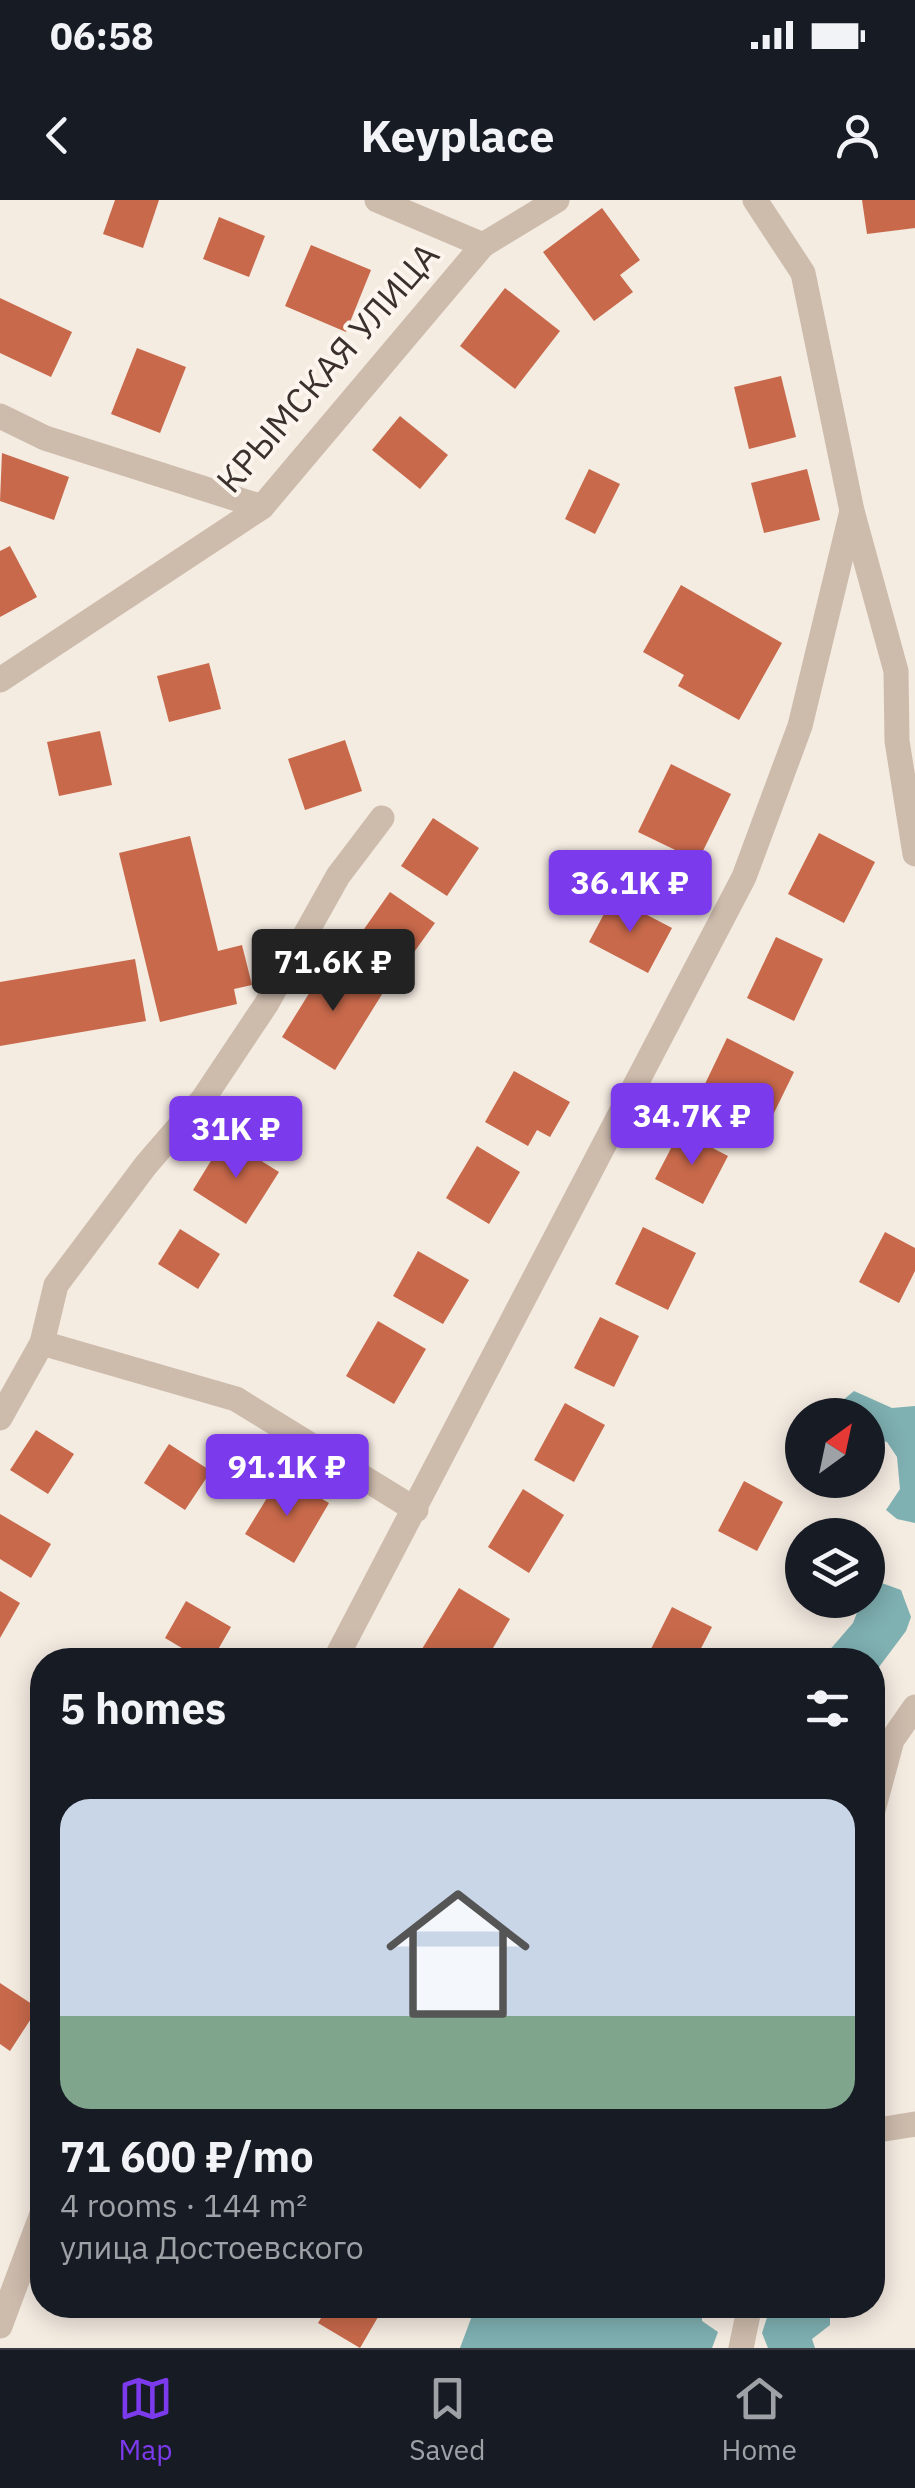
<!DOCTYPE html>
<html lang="en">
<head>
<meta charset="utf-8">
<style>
	body { margin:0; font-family:"IBM Plex Sans",sans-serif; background:#242831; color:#f1f3f6; height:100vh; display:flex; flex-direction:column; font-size:38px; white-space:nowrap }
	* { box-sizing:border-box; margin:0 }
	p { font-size:32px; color:#9ea1a6 }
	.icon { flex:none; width:55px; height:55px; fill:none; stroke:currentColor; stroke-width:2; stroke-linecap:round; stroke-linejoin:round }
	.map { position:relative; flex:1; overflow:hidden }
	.sheet { position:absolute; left:30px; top:1448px; width:855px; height:670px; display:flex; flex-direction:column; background:#171b24; border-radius:40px; box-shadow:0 5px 25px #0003 }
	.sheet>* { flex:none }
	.needle { width:65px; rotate:33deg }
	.buttons { position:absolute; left:785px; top:1198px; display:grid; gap:20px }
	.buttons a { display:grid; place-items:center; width:100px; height:100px; border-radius:50%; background:#171b24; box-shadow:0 5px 25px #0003; font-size:50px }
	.price { position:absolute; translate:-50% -85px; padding:0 22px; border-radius:10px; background:#7c3aed; color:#fff; font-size:32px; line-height:65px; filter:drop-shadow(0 2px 5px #0008) }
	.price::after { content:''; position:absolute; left:50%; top:60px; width:30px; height:22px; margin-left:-15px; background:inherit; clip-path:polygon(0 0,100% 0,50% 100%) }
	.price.active { background:#222; color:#fff }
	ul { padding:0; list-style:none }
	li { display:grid; align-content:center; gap:20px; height:530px; padding:0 30px }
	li+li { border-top:2px solid #363941 }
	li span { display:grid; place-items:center; height:310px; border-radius:30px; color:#555 }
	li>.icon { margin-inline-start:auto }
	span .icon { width:180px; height:180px; fill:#fffc; stroke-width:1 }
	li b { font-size:42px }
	h2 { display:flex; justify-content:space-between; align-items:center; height:120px; padding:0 30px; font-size:42px }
	.status { display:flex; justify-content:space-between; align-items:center; height:70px; padding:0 50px; background:#171b24; direction:ltr }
	.status svg { height:28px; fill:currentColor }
	header { display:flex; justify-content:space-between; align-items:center; height:130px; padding:0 30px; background:#171b24; font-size:45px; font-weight:700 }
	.dock { display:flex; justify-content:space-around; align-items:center; height:140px; border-top:2px solid #363941; background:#171b24; font-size:28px; color:#9ea1a6 }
	.dock a { display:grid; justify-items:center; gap:5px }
	.dock .active { color:#7c3aed }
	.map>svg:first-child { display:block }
</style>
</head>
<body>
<div class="status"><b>06:58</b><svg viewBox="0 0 49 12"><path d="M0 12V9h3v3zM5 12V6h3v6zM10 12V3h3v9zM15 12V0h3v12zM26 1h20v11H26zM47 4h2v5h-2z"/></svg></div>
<header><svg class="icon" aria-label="back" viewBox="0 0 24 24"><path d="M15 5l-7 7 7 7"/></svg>Keyplace<svg class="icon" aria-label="person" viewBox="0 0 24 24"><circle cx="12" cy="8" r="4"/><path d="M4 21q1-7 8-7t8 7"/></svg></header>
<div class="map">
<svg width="915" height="2148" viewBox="0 0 915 2148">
	<rect width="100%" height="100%" fill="#f4ebe1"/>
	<g fill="#7fb0b2">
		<polygon points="854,1191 892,1208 915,1206 915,1323 897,1319 886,1310 900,1289 897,1257 887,1242 868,1238 868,1215 825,1215"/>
		<polygon points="868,1378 901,1390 911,1417 906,1431 873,1475 872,1460 821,1460 853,1423 860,1405 873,1395"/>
		<polygon points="476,2105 702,2105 702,2121 718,2132 712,2148 460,2148"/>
		<polygon points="771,2105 823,2105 830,2111 830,2125 812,2139 815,2148 768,2148 762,2133"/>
	</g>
	<g fill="#c8694b">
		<polygon points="115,0 159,0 143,48 103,34"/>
		<polygon points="862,0 915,0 915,28 867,34"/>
		<polygon points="602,8 640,60 620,75 633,92 594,121 543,52"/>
		<polygon points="219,17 265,36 249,77 203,59"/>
		<polygon points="311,45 371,70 346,132 285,106"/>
		<polygon points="505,88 560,131 515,189 460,146"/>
		<polygon points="0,98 72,132 51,177 0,153"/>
		<polygon points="137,148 186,167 160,233 111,214"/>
		<polygon points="781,176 796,237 749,249 734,187"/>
		<polygon points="400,216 448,255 420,289 372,250"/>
		<polygon points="2,253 69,277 54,320 0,301"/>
		<polygon points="589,269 620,284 595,334 565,319"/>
		<polygon points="807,269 820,320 764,333 751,283"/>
		<polygon points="10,346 37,397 0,417 0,351"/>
		<polygon points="681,385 782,443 739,520 678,486 684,475 643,452"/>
		<polygon points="209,463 221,509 169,522 157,476"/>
		<polygon points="100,531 112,585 59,596 47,542"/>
		<polygon points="345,540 362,591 305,610 288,559"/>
		<polygon points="671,564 731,594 698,661 638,632"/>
		<polygon points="433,618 479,648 447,696 401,666"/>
		<polygon points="819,633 875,662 844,723 788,694"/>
		<polygon points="190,636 218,751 242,745 252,785 234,789 237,804 160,822 119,653"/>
		<polygon points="390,692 435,723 399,773 355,742"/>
		<polygon points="613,697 672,728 648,773 589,742"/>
		<polygon points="776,737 823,759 794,821 747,798"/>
		<polygon points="331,758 384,791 335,870 282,837"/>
		<polygon points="135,759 146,821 0,846 0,782"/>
		<polygon points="727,838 794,872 771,919 704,886"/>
		<polygon points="514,871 570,902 550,937 537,930 528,946 485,922"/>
		<polygon points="680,931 728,956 703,1004 655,979"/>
		<polygon points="225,938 279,972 246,1024 193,990"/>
		<polygon points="477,946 520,972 489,1024 446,998"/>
		<polygon points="643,1027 696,1053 668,1110 615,1084"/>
		<polygon points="180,1029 220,1054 198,1089 158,1064"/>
		<polygon points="885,1032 915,1048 915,1071 899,1103 859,1082"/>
		<polygon points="418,1051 469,1080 443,1124 393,1096"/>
		<polygon points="600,1117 639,1136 614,1187 574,1168"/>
		<polygon points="378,1121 426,1149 394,1204 346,1176"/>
		<polygon points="565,1203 605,1225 574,1282 534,1260"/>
		<polygon points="36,1230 74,1254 48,1294 10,1270"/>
		<polygon points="169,1244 211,1271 185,1310 144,1283"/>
		<polygon points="281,1275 329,1303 294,1363 245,1334"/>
		<polygon points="744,1281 783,1302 757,1351 718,1331"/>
		<polygon points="523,1289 564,1315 529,1373 488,1347"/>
		<polygon points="0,1314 51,1344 31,1378 0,1359"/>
		<polygon points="459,1388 510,1419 486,1460 441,1460 422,1449"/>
		<polygon points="0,1391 20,1403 0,1438"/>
		<polygon points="186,1401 231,1427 212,1460 202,1460 165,1438"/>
		<polygon points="672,1407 712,1427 695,1460 653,1460 647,1457"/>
		<polygon points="0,1783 38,1808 10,1851 0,1844"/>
		<polygon points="329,2105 385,2105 360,2148 318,2123"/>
	</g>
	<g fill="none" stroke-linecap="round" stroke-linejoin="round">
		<g stroke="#cdbbac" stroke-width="25">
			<polyline points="377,0 483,45"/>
			<polyline points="755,0 803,73 852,311 896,471 897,541 915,654"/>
			<polyline points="0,216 45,238 262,307"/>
			<polyline points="0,480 262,307 483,45 557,0"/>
			<polyline points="42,1143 236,1199 416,1310"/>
			<polyline points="0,1218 42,1143 56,1085 146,965 203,899 267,803 338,676 382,618"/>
			<polyline points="335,1460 744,677 800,526 852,311"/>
			<polyline points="872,1614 892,1540 915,1507"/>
			<polyline points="872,1931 915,1924"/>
			<polyline points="0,2126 42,2014"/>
			<polyline points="741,2148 750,2105"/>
		</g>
	</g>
	<g text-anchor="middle" stroke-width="8" stroke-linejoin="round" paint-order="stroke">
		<g font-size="35" fill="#3b302b" stroke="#fbf5ee">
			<text transform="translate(328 168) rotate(-49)" y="12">КРЫМСКАЯ УЛИЦА</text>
		</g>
	</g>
</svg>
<div class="buttons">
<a><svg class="needle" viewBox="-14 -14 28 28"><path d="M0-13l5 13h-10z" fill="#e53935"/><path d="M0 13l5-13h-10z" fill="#9ea1a6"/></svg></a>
<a><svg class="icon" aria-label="layers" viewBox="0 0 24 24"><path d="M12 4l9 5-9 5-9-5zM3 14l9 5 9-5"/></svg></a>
</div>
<b class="price" style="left:630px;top:735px">36.1K ₽</b>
<b class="price active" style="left:333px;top:814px">71.6K ₽</b>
<b class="price" style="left:692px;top:968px">34.7K ₽</b>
<b class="price" style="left:236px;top:981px">31K ₽</b>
<b class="price" style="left:287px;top:1319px">91.1K ₽</b>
<section class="sheet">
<h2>5 homes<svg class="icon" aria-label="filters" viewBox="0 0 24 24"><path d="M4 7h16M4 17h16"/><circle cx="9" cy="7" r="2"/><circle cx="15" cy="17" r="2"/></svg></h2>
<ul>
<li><span style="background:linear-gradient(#c9d6e8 70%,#7fa58c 0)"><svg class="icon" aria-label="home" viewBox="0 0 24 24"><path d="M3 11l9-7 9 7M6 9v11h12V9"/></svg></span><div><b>71 600 ₽/mo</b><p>4 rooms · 144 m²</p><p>улица Достоевского</p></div></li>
</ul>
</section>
</div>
<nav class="dock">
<a class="active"><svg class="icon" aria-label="map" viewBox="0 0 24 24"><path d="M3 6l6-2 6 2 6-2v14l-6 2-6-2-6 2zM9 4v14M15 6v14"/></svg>Map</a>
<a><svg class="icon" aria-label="saved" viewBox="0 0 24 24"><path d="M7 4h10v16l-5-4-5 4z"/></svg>Saved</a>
<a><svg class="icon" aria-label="home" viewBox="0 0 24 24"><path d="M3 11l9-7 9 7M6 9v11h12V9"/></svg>Home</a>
</nav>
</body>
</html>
